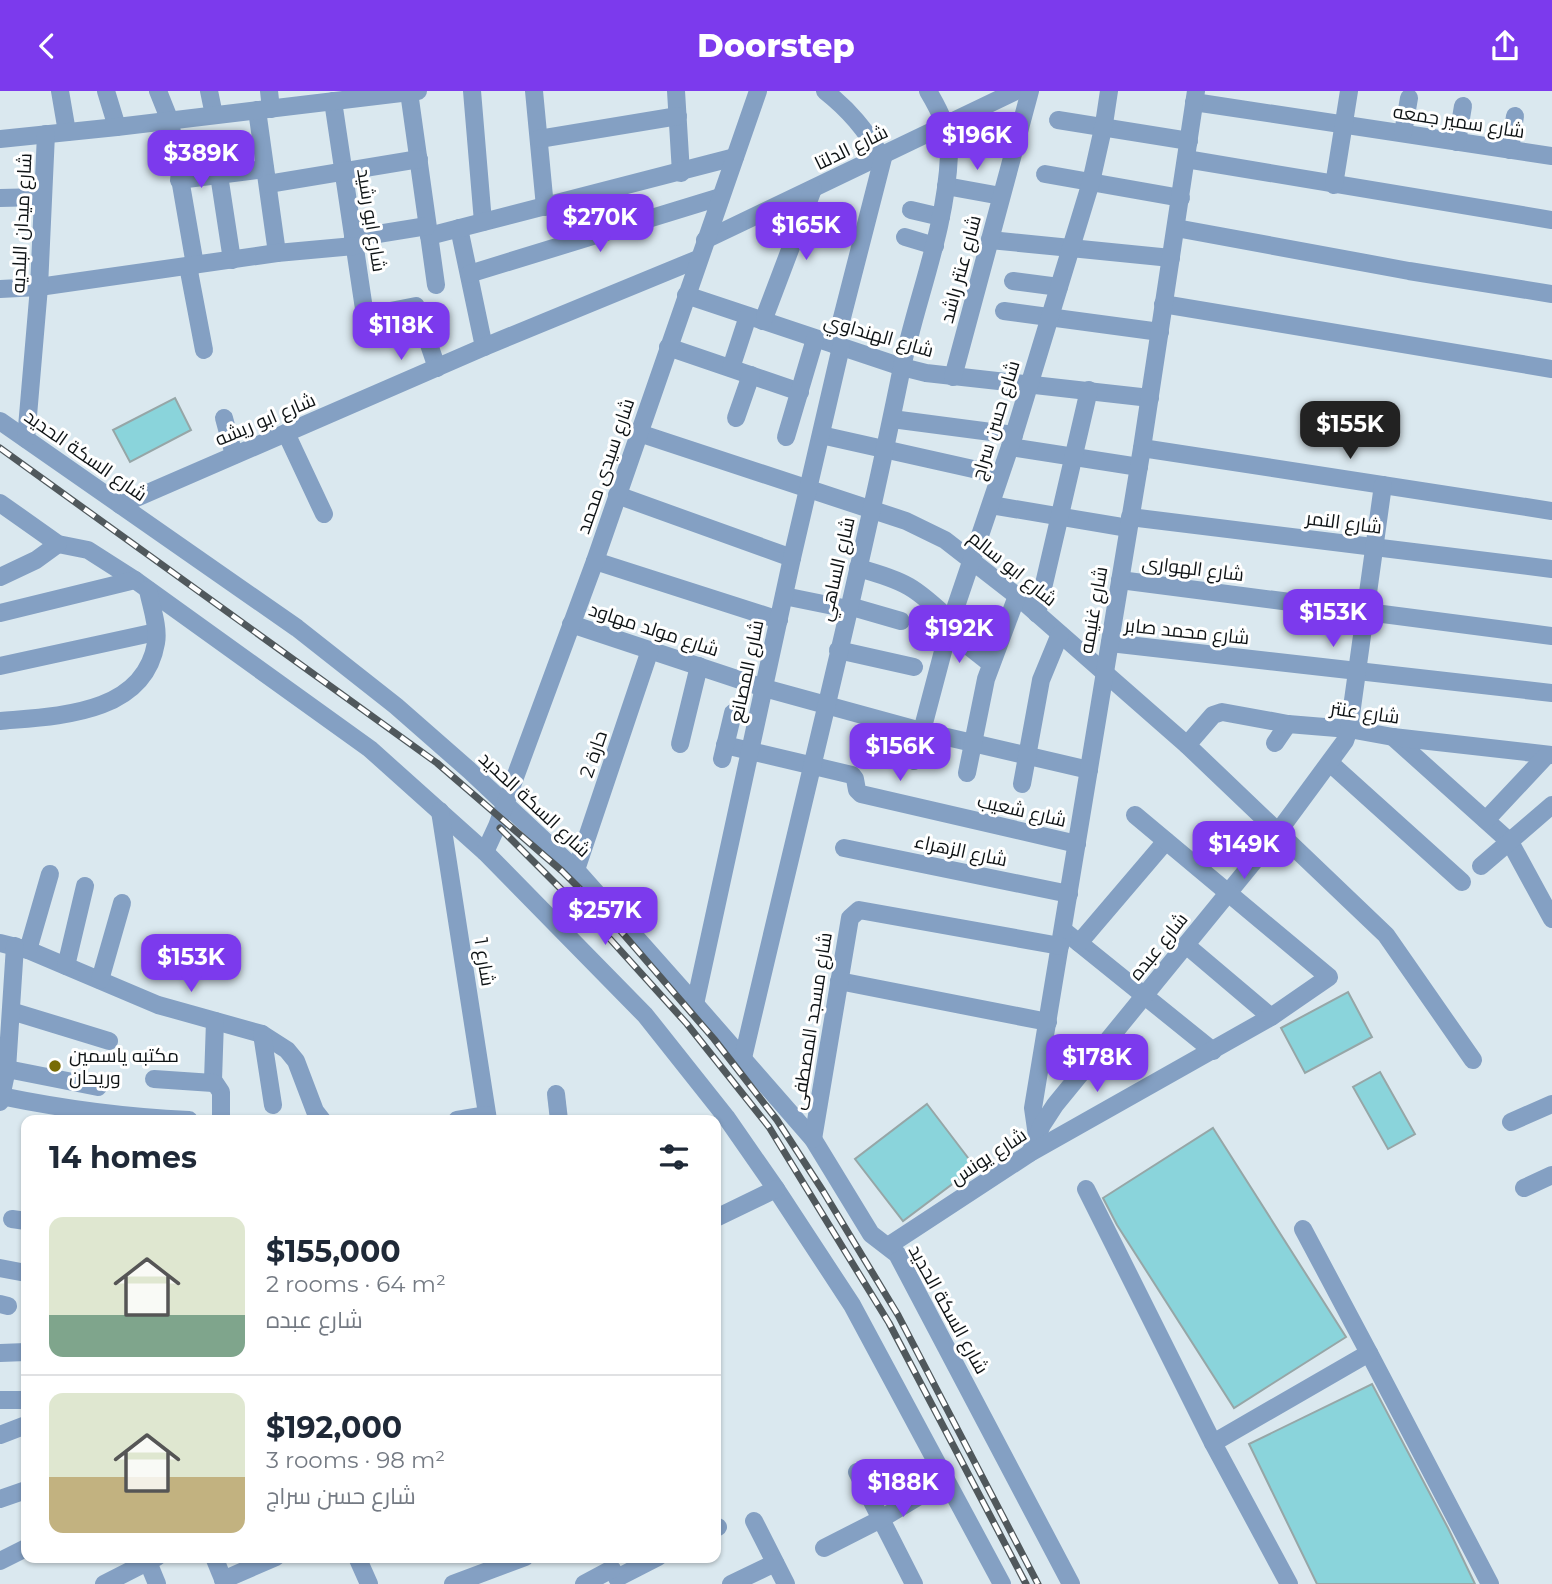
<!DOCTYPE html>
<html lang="en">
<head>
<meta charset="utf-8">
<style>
	body { margin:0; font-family:Montserrat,Cairo,sans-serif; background:#f2f2f3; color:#1f2937; height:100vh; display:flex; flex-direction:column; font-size:26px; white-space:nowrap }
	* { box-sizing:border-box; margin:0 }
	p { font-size:23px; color:#747a83 }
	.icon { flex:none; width:38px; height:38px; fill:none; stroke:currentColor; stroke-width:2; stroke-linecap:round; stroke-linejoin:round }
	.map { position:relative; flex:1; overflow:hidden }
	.drawer { position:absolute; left:21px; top:1024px; width:700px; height:448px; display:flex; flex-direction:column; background:#fff; border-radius:14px; box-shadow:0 2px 5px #0004 }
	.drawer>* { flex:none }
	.price { position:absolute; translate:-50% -60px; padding:0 16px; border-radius:14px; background:#7c3aed; color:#fff; font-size:23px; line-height:46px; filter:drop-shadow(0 2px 4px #0008) }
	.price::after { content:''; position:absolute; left:50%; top:42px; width:21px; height:16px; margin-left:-10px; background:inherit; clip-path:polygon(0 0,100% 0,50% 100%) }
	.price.selected { background:#222; color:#fff }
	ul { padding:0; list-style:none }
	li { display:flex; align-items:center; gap:21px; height:175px; padding:0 28px }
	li+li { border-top:2px solid #e0e1e3 }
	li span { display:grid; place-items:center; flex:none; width:196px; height:140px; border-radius:14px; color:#555 }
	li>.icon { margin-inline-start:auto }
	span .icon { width:84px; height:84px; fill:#fffc; stroke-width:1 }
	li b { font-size:30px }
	h2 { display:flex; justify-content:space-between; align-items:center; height:84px; padding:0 28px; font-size:30px }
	header { display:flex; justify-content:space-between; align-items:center; height:91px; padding:0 28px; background:#7c3aed; color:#fff; font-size:32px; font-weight:800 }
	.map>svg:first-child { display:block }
</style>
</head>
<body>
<header><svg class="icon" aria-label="back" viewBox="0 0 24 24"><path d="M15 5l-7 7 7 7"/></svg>Doorstep<svg class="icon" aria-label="share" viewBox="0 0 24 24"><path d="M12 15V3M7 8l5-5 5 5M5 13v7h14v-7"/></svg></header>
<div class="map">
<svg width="1552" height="1493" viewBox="0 0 1552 1493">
	<rect width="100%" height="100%" fill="#dae8ef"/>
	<g fill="#8ad4db" stroke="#96a6a7" stroke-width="2">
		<polygon points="175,307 191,339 130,371 113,339"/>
		<polygon points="1348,901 1372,946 1305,982 1281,937"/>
		<polygon points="1380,981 1415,1043 1388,1058 1353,996"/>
		<polygon points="927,1013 975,1076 903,1130 855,1068"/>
		<polygon points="1213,1037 1346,1246 1234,1317 1117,1134 1103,1107"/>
		<polygon points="1372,1293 1448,1437 1475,1493 1317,1493 1249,1353"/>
	</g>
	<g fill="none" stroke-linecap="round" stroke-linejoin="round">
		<g stroke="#84a0c3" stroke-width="18">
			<polyline points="60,0 67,41"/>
			<polyline points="106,0 117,36"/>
			<polyline points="158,0 170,30 195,174"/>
			<polyline points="209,0 214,24"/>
			<polyline points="269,0 271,18"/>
			<polyline points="472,0 483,131"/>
			<polyline points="534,0 545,116"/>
			<polyline points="676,0 681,82"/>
			<path d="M825,0C849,19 865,38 881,65"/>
			<polyline points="409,1 436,194"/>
			<polyline points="333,10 364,218 368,223 375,223 416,215 437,277"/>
			<polyline points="1194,11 1552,65"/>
			<polyline points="257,19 277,162"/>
			<polyline points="1058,29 1189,50"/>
			<polyline points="1403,42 1409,7"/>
			<polyline points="0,48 117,36 418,0"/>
			<polyline points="539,48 678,25"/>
			<polyline points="1457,51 1463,15"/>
			<polyline points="1510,59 1515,25"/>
			<polyline points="1186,68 1552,129"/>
			<polyline points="1045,83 1181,107"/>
			<polyline points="219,84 232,169"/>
			<polyline points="179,89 265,78"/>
			<polyline points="268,93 419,68"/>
			<polyline points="1334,94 1349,0"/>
			<polyline points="946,95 1001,105"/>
			<polyline points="0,107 42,106"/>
			<polyline points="911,119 941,126"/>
			<polyline points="459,137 484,256"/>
			<polyline points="1176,137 1409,180 1552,203"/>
			<polyline points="429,145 735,66"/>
			<polyline points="905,146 935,155"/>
			<polyline points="353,147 427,135"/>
			<polyline points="705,149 1016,0"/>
			<polyline points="990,149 1171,167"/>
			<polyline points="188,175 204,259"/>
			<polyline points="469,183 720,106"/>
			<polyline points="1013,190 1059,196"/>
			<polyline points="0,198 39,196 277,162 354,155"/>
			<polyline points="686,204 902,276 926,282 1150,307"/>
			<polyline points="1163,213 1552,278"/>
			<polyline points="1004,220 1160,241"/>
			<polyline points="763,230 813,98"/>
			<polyline points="835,254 884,63"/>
			<polyline points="668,256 800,301"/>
			<polyline points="731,277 748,225"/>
			<polyline points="953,286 1030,0"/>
			<polyline points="224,327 234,364"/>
			<polyline points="736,327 751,284"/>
			<polyline points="892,328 1014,344"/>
			<polyline points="0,330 297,537 396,615 469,679 576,779 695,913 813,1048 871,1143 897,1163 1071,1493"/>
			<polyline points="286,342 324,423"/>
			<polyline points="639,342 906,430 945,449 1017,505 1187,654 1386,844 1473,969"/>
			<polyline points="821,344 1000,384"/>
			<polyline points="786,346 815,248"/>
			<polyline points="26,348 39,196 46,43"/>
			<polyline points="1010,356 1139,376"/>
			<polyline points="1142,357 1552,420"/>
			<polyline points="617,404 792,467"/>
			<polyline points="0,412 58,453 88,459 135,489 370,658 485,761 645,924 726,1026 776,1098 852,1214 1002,1493"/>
			<polyline points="120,414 484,256 698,168"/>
			<polyline points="991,414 1128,437"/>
			<polyline points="1130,426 1552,478"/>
			<polyline points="595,470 779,529"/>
			<path d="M858,477C906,490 915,496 951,530"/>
			<polyline points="0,486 36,469 58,453"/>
			<polyline points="1120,489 1552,545"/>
			<polyline points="784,505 848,518"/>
			<polyline points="849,515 901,530"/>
			<polyline points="0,522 135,489"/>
			<polyline points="1037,523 1089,299"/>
			<polyline points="571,533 764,597 921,640 1089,679"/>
			<polyline points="949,540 991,573"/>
			<polyline points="1110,552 1552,602"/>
			<polyline points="838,559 914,576"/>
			<polyline points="0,575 156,541"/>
			<path d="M0,630C57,625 144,624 156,552C159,536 151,515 148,499"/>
			<polyline points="1393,646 1510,751 1552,828"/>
			<polyline points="1275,652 1288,633"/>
			<polyline points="680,653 699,575"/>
			<polyline points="725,654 852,684 855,688 857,699 861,703 1077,753"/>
			<polyline points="1187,654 1213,624 1222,621 1288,633 1349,638 1393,646 1552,664"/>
			<polyline points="722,668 733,622"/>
			<polyline points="914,670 951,530 1014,344 1091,91 1104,33 1109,0"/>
			<polyline points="1330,672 1462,791"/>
			<polyline points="967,682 986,588 1017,505"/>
			<polyline points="1022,693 1041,589 1060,543"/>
			<polyline points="440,720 488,1029"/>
			<polyline points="1486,729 1547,664"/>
			<polyline points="844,757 1069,803"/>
			<polyline points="485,761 497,735 595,470 758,0"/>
			<polyline points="1481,775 1552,714"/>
			<polyline points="576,779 650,559"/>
			<polyline points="1063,839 1213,960"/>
			<polyline points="0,852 28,859 158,914 262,943 287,959 296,970 315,1020 322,1029"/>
			<polyline points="1079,852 1166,750"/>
			<polyline points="1186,854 1271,926"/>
			<polyline points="28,859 50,783"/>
			<polyline points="66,875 85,795"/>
			<polyline points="100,889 122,812"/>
			<polyline points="839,890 1048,931"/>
			<polyline points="695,913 792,467 841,256"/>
			<polyline points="11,920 109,950"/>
			<polyline points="215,930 213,989 221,1001 221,1029"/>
			<polyline points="262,943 273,1014"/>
			<path d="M743,967C796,738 854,511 901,281C916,208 946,139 949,64C950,40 940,20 928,0"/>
			<polyline points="7,978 98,996"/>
			<polyline points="154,988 213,992"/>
			<polyline points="556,1003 559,1029"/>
			<path d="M1,1005C64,1018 125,1026 189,1029"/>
			<polyline points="0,1011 7,978 15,855"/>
			<polyline points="457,1029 487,1024"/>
			<polyline points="1511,1031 1552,1013"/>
			<polyline points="1037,1045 1033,1017 1142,357 1196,0"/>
			<polyline points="813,1048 850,827 859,819 1060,855"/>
			<polyline points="1030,1062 1042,1034 1055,1014 1278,741 1345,650 1349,638 1383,394"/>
			<polyline points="1524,1097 1552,1084"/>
			<polyline points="1086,1098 1213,1352 1289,1493"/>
			<polyline points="716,1127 776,1098"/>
			<polyline points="12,1128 26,1130"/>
			<polyline points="888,1155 1030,1062 1271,926 1329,886 1135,724"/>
			<polyline points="0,1177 26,1182"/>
			<polyline points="0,1213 8,1215"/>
			<polyline points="0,1262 26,1261"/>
			<polyline points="1369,1262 1490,1493"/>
			<polyline points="0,1309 26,1309"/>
			<polyline points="0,1344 26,1334"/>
			<polyline points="1213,1352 1369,1262 1303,1138"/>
			<polyline points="857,1381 914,1493"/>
			<polyline points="0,1408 26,1399"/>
			<polyline points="754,1430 786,1493"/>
			<polyline points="716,1437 718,1436"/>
			<polyline points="824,1457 881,1428 946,1389"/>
			<polyline points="146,1466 157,1493"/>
			<polyline points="214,1466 225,1493"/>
			<polyline points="357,1466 369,1493"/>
			<polyline points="0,1470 26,1457"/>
			<polyline points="617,1487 658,1466"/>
			<polyline points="223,1489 276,1466"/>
			<polyline points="104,1493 157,1466"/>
			<polyline points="453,1493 525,1466"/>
			<polyline points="584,1493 612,1478"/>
			<polyline points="731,1493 775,1472"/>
		</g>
		<g stroke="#50585c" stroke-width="7">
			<g id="rail">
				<polyline points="0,357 437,672 562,780 612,830 714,948 777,1029 823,1100 898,1224 1038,1493"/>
				<polyline points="500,737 601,838 687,933 769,1036 889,1232 1026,1493"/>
			</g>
		</g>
		<use href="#rail" stroke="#fff" stroke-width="4.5" stroke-dasharray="13" stroke-linecap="butt"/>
	</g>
	<circle fill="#776c06" stroke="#fff" stroke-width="2.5" cx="55" cy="975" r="7"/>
	<g text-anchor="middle" stroke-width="6" stroke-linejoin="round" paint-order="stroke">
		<g font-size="19" fill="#0e1315" stroke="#fff">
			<text transform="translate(1459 30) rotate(9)" y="7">شارع سمير جمعه</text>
			<text transform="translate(851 56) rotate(-26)" y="7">شارع الدلتا</text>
			<text transform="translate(372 129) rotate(81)" y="7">شارع ابو رشيد</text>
			<text transform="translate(21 132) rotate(-87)" y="7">شارع ميدان البلديه</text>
			<text transform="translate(960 178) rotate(-75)" y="7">شارع عنتر راشد</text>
			<text transform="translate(879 244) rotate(16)" y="7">شارع الهنداوي</text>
			<text transform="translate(265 328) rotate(-23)" y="7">شارع ابو ريشه</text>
			<text transform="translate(995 329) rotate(-73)" y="7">شارع حسن سراج</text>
			<text transform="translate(86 364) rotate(35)" y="7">شارع السكة الحديد</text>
			<text transform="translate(605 375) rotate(-71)" y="7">شارع سيدى محمد</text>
			<text transform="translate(1344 431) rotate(7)" y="7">شارع النمر</text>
			<text transform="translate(1013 477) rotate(39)" y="7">شارع ابو سالم</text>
			<text transform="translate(1193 477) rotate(7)" y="7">شارع الهوارى</text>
			<text transform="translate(836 478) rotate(-77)" y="7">شارع الساهي</text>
			<text transform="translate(1093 519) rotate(-80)" y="7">شارع غنيمه</text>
			<text transform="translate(654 538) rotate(18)" y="7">شارع مولد مهاود</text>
			<text transform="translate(1187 540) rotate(6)" y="7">شارع محمد صابر</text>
			<text transform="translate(746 580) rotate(-78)" y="7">شارع المصانع</text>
			<text transform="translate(1365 621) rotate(8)" y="7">شارع عنتر</text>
			<text transform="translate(593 663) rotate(-71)" y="7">حارة 2</text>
			<text transform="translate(535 713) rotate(43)" y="7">شارع السكة الحديد</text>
			<text transform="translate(1022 719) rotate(13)" y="7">شارع شعيب</text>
			<text transform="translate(961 759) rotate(12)" y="7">شارع الزهراء</text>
			<text transform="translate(1158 855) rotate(-51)" y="7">شارع عبده</text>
			<text transform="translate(485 871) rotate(81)" y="7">شارع 1</text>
			<text transform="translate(811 930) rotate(-81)" y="7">شارع مسجد المصطفى</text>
			<text transform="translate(988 1065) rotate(-33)" y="7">شارع يونس</text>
			<text transform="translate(949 1218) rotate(61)" y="7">شارع السكة الحديد</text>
		</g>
		<g font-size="19" fill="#0e1315" stroke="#fff" text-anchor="start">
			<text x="69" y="971">مكتبه ياسمين<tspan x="69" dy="22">وريحان</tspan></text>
		</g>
	</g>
</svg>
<b class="price" style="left:977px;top:81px">$196K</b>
<b class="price" style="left:201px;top:99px">$389K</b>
<b class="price" style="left:600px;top:163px">$270K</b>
<b class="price" style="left:806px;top:171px">$165K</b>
<b class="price" style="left:401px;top:271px">$118K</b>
<b class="price selected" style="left:1350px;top:370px">$155K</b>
<b class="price" style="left:1333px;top:558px">$153K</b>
<b class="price" style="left:959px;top:574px">$192K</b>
<b class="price" style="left:900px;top:692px">$156K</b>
<b class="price" style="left:1244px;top:790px">$149K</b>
<b class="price" style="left:605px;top:856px">$257K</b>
<b class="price" style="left:191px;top:903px">$153K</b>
<b class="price" style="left:1097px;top:1003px">$178K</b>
<b class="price" style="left:903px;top:1428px">$188K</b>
<section class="drawer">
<h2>14 homes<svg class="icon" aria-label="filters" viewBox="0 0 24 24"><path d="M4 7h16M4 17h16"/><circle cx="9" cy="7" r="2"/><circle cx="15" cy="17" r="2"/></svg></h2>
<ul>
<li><span style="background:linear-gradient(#dfe7d0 70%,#7fa58c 0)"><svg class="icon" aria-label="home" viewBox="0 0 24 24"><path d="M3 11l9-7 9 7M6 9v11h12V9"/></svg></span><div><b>$155,000</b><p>2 rooms · 64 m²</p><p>شارع عبده</p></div></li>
<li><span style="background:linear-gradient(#dfe7d0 60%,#c2b280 0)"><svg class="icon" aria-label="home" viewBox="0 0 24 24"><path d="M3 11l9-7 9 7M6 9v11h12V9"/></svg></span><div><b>$192,000</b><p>3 rooms · 98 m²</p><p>شارع حسن سراج</p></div></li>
</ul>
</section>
</div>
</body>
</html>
